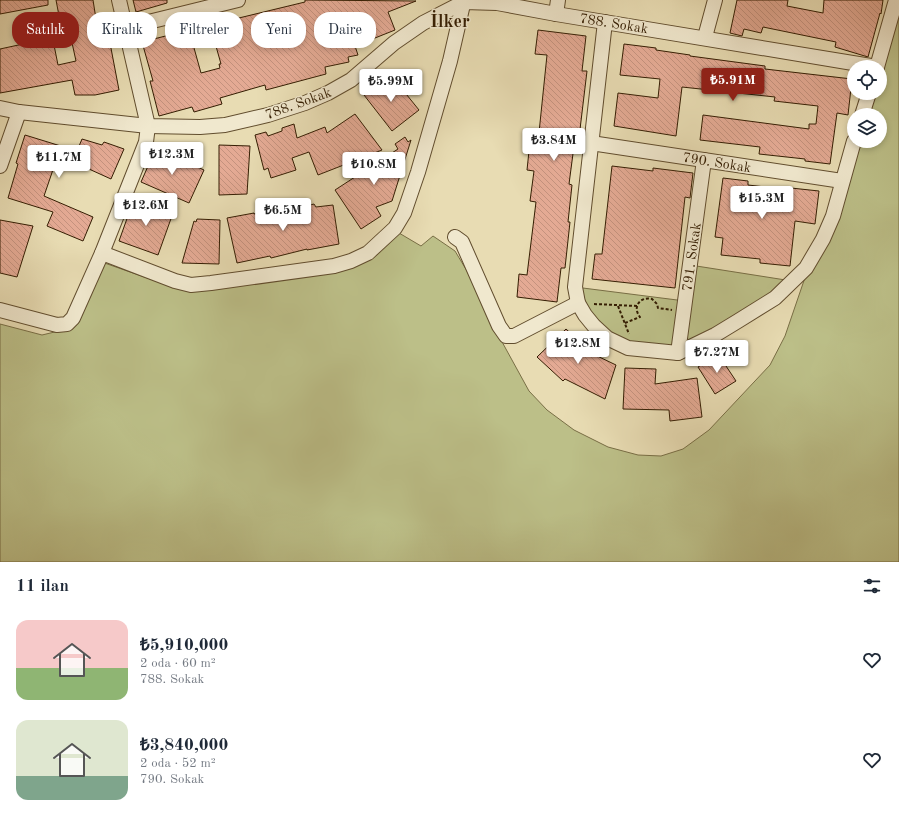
<!DOCTYPE html>
<html lang="tr">
<head>
<meta charset="utf-8">
<style>
	body { margin:0; font-family:"Old Standard TT",serif; background:#f2f2f3; color:#1f2937; height:100vh; display:flex; flex-direction:column; font-size:15px; white-space:nowrap }
	* { box-sizing:border-box; margin:0 }
	p { font-size:13px; color:#747a83 }
	.icon { flex:none; width:22px; height:22px; fill:none; stroke:currentColor; stroke-width:2; stroke-linecap:round; stroke-linejoin:round }
	.map { position:relative; height:562px; overflow:hidden }
	.drawer { display:flex; flex-direction:column; background:#fff; flex:1 }
	.drawer>* { flex:none }
	.banner { position:absolute; left:12px; top:12px; width:400px; height:36px; display:flex; gap:8px }
	.controls { position:absolute; left:847px; top:60px; display:grid; gap:8px }
	.controls a { display:grid; place-items:center; width:40px; height:40px; border-radius:50%; background:#fff; box-shadow:0 2px 6px #0003; font-size:20px }
	.price { position:absolute; translate:-50% -34px; padding:0 9px; border-radius:4px; background:#fff; color:#222; font-size:13px; line-height:26px; filter:drop-shadow(0 1px 2px #0008) }
	.price::after { content:''; position:absolute; left:50%; top:24px; width:12px; height:9px; margin-left:-6px; background:inherit; clip-path:polygon(0 0,100% 0,50% 100%) }
	.price.on { background:#8f2418; color:#fff }
	ul { padding:0; list-style:none }
	li { display:flex; align-items:center; gap:12px; height:100px; padding:0 16px }
	li span { display:grid; place-items:center; flex:none; width:112px; height:80px; border-radius:12px; color:#555 }
	li>.icon { margin-inline-start:auto }
	span .icon { width:48px; height:48px; fill:#fffc; stroke-width:1 }
	li b { font-size:17px }
	h2 { display:flex; justify-content:space-between; align-items:center; height:48px; padding:0 16px; font-size:17px }
	.chip { padding:0 14px; border-radius:16px; background:#fff; box-shadow:0 2px 6px #0003; font-size:14px; line-height:36px }
	.chip.on { background:#8f2418; color:#fff }
	.map>svg:first-child { display:block }
</style>
</head>
<body>
<div class="map">
<svg width="899" height="562" viewBox="0 0 899 562">
	<defs>
		<pattern id="building-back-hatch" width="6" height="6" patternUnits="userSpaceOnUse"><rect width="6" height="6" fill="#e4aa94"/><path d="M-1 5l2 2M0 0l6 6M5-1l2 2" fill="none" stroke="#c4927e"/></pattern>
	</defs>
	<rect width="100%" height="100%" fill="#e8dcb3"/>
	<filter id="stains"><feTurbulence type="fractalNoise" baseFrequency=".005" numOctaves="4"/><feColorMatrix values="0 0 0 0 .2 0 0 0 0 .09 0 0 0 0 .02 0 0 0 .5 -.17"/></filter>
	<radialGradient id="worn" r=".72"><stop offset=".6" stop-color="#630" stop-opacity="0"/><stop offset="1" stop-color="#630" stop-opacity=".3"/></radialGradient>
	<g fill="#bcbf88" stroke="#786e45">
		<polygon points="899,0 899,562 0,562 0,324 42,335 63,330 96,260 150,279 176,285 335,269 399,233 421,246 433,236 455,251 467,271 501,340 529,391 547,410 574,430 608,447 638,455 661,456 683,449 709,430 770,365 785,336 810,263 857,141 880,141 880,115 865,115 872,93 880,93 880,67"/>
		<polygon points="690,265 792,281 678,353 607,338 575,287 685,301"/>
	</g>
	<g fill="url(#building-back-hatch)" stroke="#341d02">
		<polygon points="0,0 48,0 48,5 0,14"/>
		<polygon points="56,0 93,0 96,19 105,17 119,90 95,95 75,95 72,80 0,93 0,49 23,44 22,42 49,37 51,45 54,45 58,65 76,61 67,20 60,21"/>
		<polygon points="133,0 167,0 167,3 136,12"/>
		<polygon points="305,0 416,1 388,12 395,30 355,46 358,55 348,57 349,62 325,67 326,74 266,90 265,85 220,98 222,104 194,112 192,107 159,116 150,81 153,81 142,42 189,30 201,73 220,68 219,64 221,64 210,25 305,2"/>
		<polygon points="737,0 788,0 787,6 823,13 824,0 883,0 881,14 880,13 868,57 835,47 836,42 763,27 761,33 744,29 742,36 730,33"/>
		<polygon points="538,30 586,36 582,71 587,71 578,146 574,146 569,184 572,185 568,222 570,222 565,268 561,268 557,302 517,297 519,274 527,275 536,202 530,201 534,171 527,170 529,151 537,152 547,55 535,54"/>
		<polygon points="624,44 656,48 656,50 690,55 690,56 765,66 765,69 852,79 848,115 837,113 830,164 805,161 805,159 759,154 760,147 700,140 703,115 809,129 809,124 816,124 818,106 774,101 775,97 682,87 676,136 614,126 618,93 658,98 660,79 620,75"/>
		<polygon points="390,74 419,110 392,131 364,95"/>
		<polygon points="355,114 382,150 318,175 309,152 292,158 296,170 271,178 268,168 264,170 255,135 266,132 268,136 282,131 282,128 294,124 297,138 325,127 327,133"/>
		<polygon points="25,135 77,151 82,139 102,145 104,142 124,149 111,179 58,155 44,196 93,217 83,241 47,226 53,212 8,198 18,164 16,163"/>
		<polygon points="405,137 408,142 411,140 392,201 376,207 381,216 361,229 335,190 398,149 395,144"/>
		<polygon points="219,145 250,146 247,194 219,195"/>
		<polygon points="156,148 204,170 189,203 141,182"/>
		<polygon points="612,166 653,171 653,168 693,173 690,198 685,197 675,288 592,279 595,254 602,254"/>
		<polygon points="723,178 748,181 748,185 791,190 791,188 819,191 815,224 795,221 790,266 760,263 760,259 721,255 723,238 715,237"/>
		<polygon points="134,199 173,213 158,255 119,241"/>
		<polygon points="314,204 316,207 333,205 339,244 307,250 307,249 271,258 270,256 237,263 227,218 254,213 254,214 283,207 290,210"/>
		<polygon points="197,219 220,220 219,264 182,263 194,221 196,222"/>
		<polygon points="0,220 33,226 17,277 0,273"/>
		<polygon points="566,329 593,354 616,365 605,399 565,379 563,381 537,357"/>
		<polygon points="718,354 736,381 715,394 698,367"/>
		<polygon points="625,368 656,369 655,384 697,378 702,417 670,421 669,410 623,409"/>
	</g>
	<g fill="none" stroke-linecap="round" stroke-linejoin="round">
		<g stroke="#614d2e" stroke-width="16">
			<g id="minor">
				<polyline points="556,14 558,0"/>
				<polyline points="605,22 575,287 578,303 585,315 594,326 607,338 628,348 678,353 715,335 738,321 775,298 806,268 823,239 833,216 854,141"/>
				<polyline points="124,28 238,0"/>
				<polyline points="705,37 715,0"/>
				<polyline points="877,67 896,0"/>
				<polyline points="0,108 19,112 148,126 200,127 225,125 268,115 305,103 328,93 351,80 394,43 423,23 464,2 497,3 556,14 877,67"/>
				<polyline points="862,115 869,93"/>
				<polyline points="591,143 842,181"/>
				<polyline points="0,166 19,112"/>
				<polyline points="455,237 462,242 499,326 506,336 514,336 578,303"/>
				<polyline points="102,253 175,281 191,285 211,283 334,266 351,261 368,253 395,228 404,213 418,172 450,61 464,0"/>
				<polyline points="0,310 57,325 67,324 73,318 102,253 146,142 148,126 119,0"/>
				<polyline points="678,353 704,160"/>
			</g>
		</g>
		<g stroke="#341d02" stroke-width="2" stroke-dasharray="3 2" stroke-linecap="butt">
			<polyline points="594,304 637,306"/>
			<polyline points="618,306 629,334"/>
			<path d="M625,323L640,317C632,307 640,296 652,299L657,304L658,308L672,310"/>
		</g>
		<use href="#minor" stroke="#f0e8ce" stroke-width="14"/>
	</g>
	<g text-anchor="middle" stroke-width="3" stroke-linejoin="round" paint-order="stroke">
		<g font-size="14" fill="#341d02" stroke="#f0e8ce">
			<text transform="translate(614 23) rotate(9)" y="5">788. Sokak</text>
			<text transform="translate(298 103) rotate(-20)" y="5">788. Sokak</text>
			<text transform="translate(717 162) rotate(9)" y="5">790. Sokak</text>
			<text transform="translate(691 257) rotate(-82)" y="5">791. Sokak</text>
		</g>
		<g font-size="18" font-weight="bold" fill="#341d02" stroke="#f0e8ce">
			<text x="450" y="27">İlker</text>
		</g>
	</g>
	<rect width="100%" height="100%" filter="url(#stains)"/>
	<rect width="100%" height="100%" fill="url(#worn)"/>
</svg>
<div class="controls">
<a><svg class="icon" aria-label="locate" viewBox="0 0 24 24"><circle cx="12" cy="12" r="6"/><path d="M12 2v4M12 18v4M2 12h4M18 12h4"/></svg></a>
<a><svg class="icon" aria-label="layers" viewBox="0 0 24 24"><path d="M12 4l9 5-9 5-9-5zM3 14l9 5 9-5"/></svg></a>
</div>
<b class="price on" style="left:733px;top:102px">₺5.91M</b>
<b class="price" style="left:391px;top:103px">₺5.99M</b>
<b class="price" style="left:554px;top:162px">₺3.84M</b>
<b class="price" style="left:172px;top:176px">₺12.3M</b>
<b class="price" style="left:59px;top:179px">₺11.7M</b>
<b class="price" style="left:374px;top:186px">₺10.8M</b>
<b class="price" style="left:762px;top:220px">₺15.3M</b>
<b class="price" style="left:146px;top:227px">₺12.6M</b>
<b class="price" style="left:283px;top:232px">₺6.5M</b>
<b class="price" style="left:578px;top:365px">₺12.8M</b>
<b class="price" style="left:717px;top:374px">₺7.27M</b>
<div class="banner">
<a class="chip on">Satılık</a>
<a class="chip">Kiralık</a>
<a class="chip">Filtreler</a>
<a class="chip">Yeni</a>
<a class="chip">Daire</a>
</div>
</div>
<section class="drawer">
<h2>11 ilan<svg class="icon" aria-label="filters" viewBox="0 0 24 24"><path d="M4 7h16M4 17h16"/><circle cx="9" cy="7" r="2"/><circle cx="15" cy="17" r="2"/></svg></h2>
<ul>
<li><span style="background:linear-gradient(#f6c9c9 60%,#8fb573 0)"><svg class="icon" aria-label="home" viewBox="0 0 24 24"><path d="M3 11l9-7 9 7M6 9v11h12V9"/></svg></span><div><b>₺5,910,000</b><p>2 oda · 60 m²</p><p>788. Sokak</p></div><svg class="icon" aria-label="heart" viewBox="0 0 24 24"><path d="M12 20l-8-8c-3-5 5-10 8-4 3-6 11-1 8 4z"/></svg></li>
<li><span style="background:linear-gradient(#dfe7d0 70%,#7fa58c 0)"><svg class="icon" aria-label="home" viewBox="0 0 24 24"><path d="M3 11l9-7 9 7M6 9v11h12V9"/></svg></span><div><b>₺3,840,000</b><p>2 oda · 52 m²</p><p>790. Sokak</p></div><svg class="icon" aria-label="heart" viewBox="0 0 24 24"><path d="M12 20l-8-8c-3-5 5-10 8-4 3-6 11-1 8 4z"/></svg></li>
</ul>
</section>
</body>
</html>
